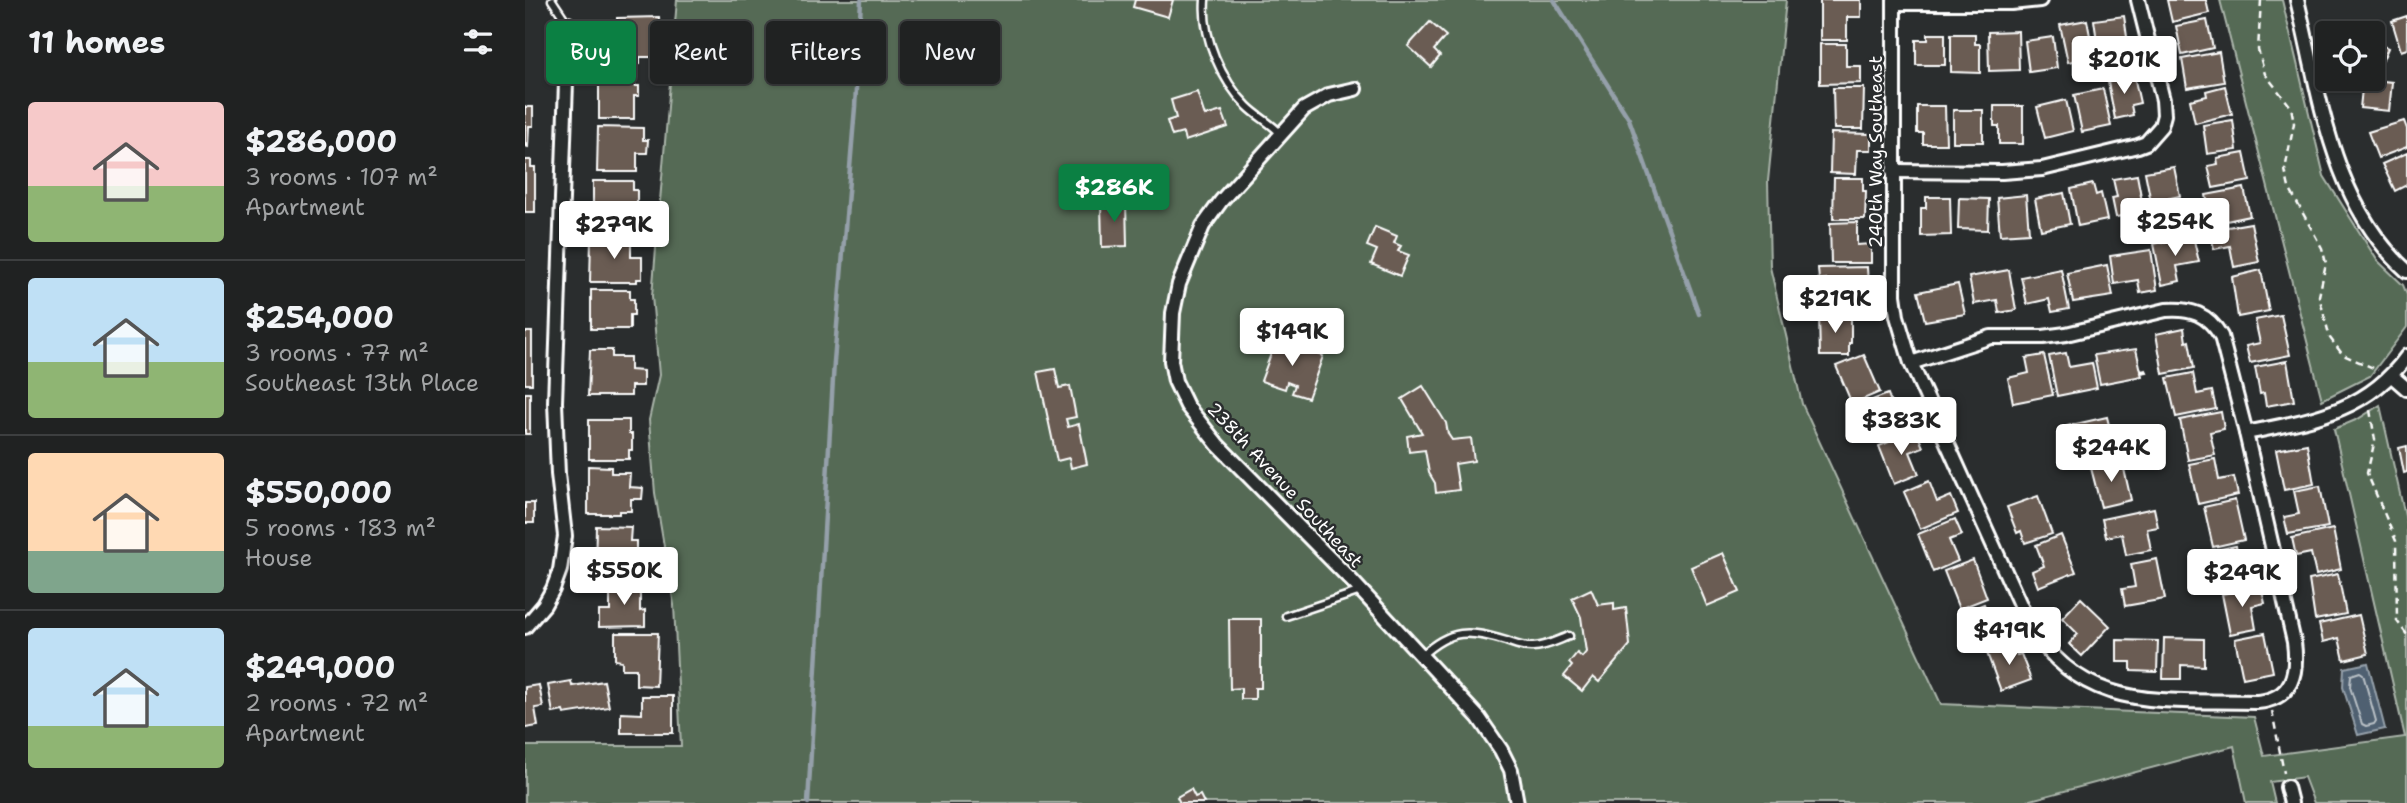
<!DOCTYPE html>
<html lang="en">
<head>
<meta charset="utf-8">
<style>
	body { margin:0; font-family:"Shantell Sans",sans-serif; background:#282a2a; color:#f1f3f6; height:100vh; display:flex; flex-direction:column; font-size:26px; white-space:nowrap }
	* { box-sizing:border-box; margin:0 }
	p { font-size:23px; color:#a2a4a5 }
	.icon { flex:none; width:38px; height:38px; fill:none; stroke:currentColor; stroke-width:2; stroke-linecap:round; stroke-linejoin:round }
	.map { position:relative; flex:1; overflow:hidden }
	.side { display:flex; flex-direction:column; background:#202222; width:525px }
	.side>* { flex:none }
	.guide { position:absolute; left:21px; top:21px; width:665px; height:63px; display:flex; gap:14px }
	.controls { position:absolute; left:1790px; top:21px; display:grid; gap:14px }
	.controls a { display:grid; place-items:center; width:70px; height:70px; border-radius:7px; background:#202222; box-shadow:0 2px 5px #0004,0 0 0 2px #3d3f40; font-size:35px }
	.price { position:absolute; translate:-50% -60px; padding:0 16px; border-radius:7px; background:#fff; color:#222; font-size:23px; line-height:46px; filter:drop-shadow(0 2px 4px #0008) }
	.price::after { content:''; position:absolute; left:50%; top:42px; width:21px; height:16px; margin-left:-10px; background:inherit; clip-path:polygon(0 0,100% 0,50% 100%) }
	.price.selected { background:#0b8043; color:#fff }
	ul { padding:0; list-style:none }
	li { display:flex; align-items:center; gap:21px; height:175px; padding:0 28px }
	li+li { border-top:2px solid #3d3f40 }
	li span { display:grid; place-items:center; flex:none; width:196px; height:140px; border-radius:7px; color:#555 }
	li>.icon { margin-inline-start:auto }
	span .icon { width:84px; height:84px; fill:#fffc; stroke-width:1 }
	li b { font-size:30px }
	h2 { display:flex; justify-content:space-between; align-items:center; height:84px; padding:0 28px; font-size:30px }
	.pill { padding:0 24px; border-radius:7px; background:#202222; box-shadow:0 2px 5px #0004,0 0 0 2px #3d3f40; font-size:24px; line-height:63px }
	.pill.selected { background:#0b8043; color:#fff }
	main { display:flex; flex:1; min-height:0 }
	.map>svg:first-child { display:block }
</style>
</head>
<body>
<main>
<section class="side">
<h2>11 homes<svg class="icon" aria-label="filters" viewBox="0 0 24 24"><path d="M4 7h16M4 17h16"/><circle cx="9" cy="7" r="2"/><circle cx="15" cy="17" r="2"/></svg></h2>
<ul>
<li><span style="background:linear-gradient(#f6c9c9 60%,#8fb573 0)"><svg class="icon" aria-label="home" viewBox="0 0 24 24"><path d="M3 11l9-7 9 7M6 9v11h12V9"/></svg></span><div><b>$286,000</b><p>3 rooms · 107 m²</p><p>Apartment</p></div></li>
<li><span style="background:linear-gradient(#bfe0f5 60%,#8fb573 0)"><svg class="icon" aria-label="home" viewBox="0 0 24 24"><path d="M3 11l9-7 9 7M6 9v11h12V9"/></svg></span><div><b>$254,000</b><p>3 rooms · 77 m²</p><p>Southeast 13th Place</p></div></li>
<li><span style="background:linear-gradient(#ffd9b3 70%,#7fa58c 0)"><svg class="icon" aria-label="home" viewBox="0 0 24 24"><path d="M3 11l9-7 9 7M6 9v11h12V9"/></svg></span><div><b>$550,000</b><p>5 rooms · 183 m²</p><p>House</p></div></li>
<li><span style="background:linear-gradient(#bfe0f5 70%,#8fb573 0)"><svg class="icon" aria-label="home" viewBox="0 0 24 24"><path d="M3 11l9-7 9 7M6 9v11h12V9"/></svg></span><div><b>$249,000</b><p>2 rooms · 72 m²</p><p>Apartment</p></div></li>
</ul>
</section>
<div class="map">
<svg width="1882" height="803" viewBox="0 0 1882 803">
	<rect width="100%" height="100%" fill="#2a2d2e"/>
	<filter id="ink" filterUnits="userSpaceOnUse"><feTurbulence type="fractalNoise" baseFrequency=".0143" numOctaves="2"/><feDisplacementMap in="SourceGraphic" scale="14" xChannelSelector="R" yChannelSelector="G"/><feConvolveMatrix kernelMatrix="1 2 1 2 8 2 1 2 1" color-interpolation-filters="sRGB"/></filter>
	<g filter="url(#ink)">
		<g fill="#546a55" stroke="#aab4aa" stroke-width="2">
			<polygon points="152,0 1261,0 1243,181 1245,267 1277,404 1416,704 1729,717 1739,756 1880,737 1809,429 1833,419 1855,405 1882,525 1882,803 1789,803 1779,777 1745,782 1750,803 1721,803 1709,746 1494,803 0,803 0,746 156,746 149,605 130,493 124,420 134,375 127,296"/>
			<polygon points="1695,0 1757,0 1799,176 1852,260 1878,285 1882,295 1882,327 1845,376 1797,400"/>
		</g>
		<polygon fill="#4f6171" stroke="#95a0aa" stroke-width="2" points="1843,663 1860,729 1833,735 1818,687 1819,668"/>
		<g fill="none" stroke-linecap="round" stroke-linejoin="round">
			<polygon stroke="#b9c0c6" stroke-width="2" points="1835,672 1838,674 1851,721 1849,724 1841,726 1837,724 1825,687 1826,675"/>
			<g stroke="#95a0aa" stroke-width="4.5">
				<polyline points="1029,0 1104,119 1174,314"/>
				<polyline points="283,803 309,362 330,107 336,0"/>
			</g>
		</g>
		<g fill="#6b5c52" stroke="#fff" stroke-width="2">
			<polygon points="610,0 648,0 643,17 608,7"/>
			<polygon points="1295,0 1336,0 1336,17 1322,17 1322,40 1295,40"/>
			<polygon points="1642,0 1681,0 1684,13 1647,22"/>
			<polygon points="1599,16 1603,44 1573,48 1569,20"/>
			<polygon points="1882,16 1882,49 1876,51 1867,21"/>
			<polygon points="134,17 135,27 140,27 140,46 134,46 135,57 115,57 115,64 93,65 92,18"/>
			<polygon points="1562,20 1569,57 1543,62 1535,25"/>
			<polygon points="1682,20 1688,48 1657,55 1651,26"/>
			<polygon points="905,22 921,36 909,50 915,56 906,67 883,46"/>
			<polygon points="1493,31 1494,70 1464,71 1463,32"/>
			<polygon points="1403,34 1420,34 1420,65 1391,65 1391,40 1403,40"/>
			<polygon points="1426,34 1450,34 1450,44 1455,44 1455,73 1426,72"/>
			<polygon points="1528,37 1532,68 1504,72 1500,41"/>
			<polygon points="1848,41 1863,48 1851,76 1848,75"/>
			<polygon points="1295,44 1321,44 1321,66 1336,66 1336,83 1295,84"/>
			<polygon points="1694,52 1699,82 1662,88 1657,59"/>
			<polygon points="74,72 109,72 109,86 114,86 114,96 109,96 109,119 74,119"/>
			<polygon points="1609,76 1615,103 1606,105 1608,115 1590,119 1583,82"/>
			<polygon points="1838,79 1867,82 1864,111 1835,108"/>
			<polygon points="1700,86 1707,114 1670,123 1665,100 1682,96 1681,91"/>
			<polygon points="1308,88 1339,88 1338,129 1309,129"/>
			<polygon points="1578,89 1586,126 1557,132 1549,95"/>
			<polygon points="672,92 680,116 697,111 703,127 660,141 658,133 647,136 642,121 651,118 646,100"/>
			<polygon points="1541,100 1548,131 1520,138 1512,107"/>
			<polygon points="1392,106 1420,106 1421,144 1398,144 1398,133 1392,133"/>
			<polygon points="1469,106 1498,106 1498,144 1474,144 1474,126 1469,126"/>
			<polygon points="0,107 8,107 8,126 4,126 3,147 0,146"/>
			<rect x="1428" y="110" width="30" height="32"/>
			<polygon points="1708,120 1712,150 1682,154 1678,125"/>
			<polygon points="1879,121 1882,129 1882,147 1853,158 1843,132"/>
			<polygon points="73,127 118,128 118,140 123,140 122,153 112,153 112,172 72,172"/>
			<polygon points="1306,133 1346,134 1346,150 1332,150 1331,174 1305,173"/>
			<polygon points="1719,153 1725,181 1688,188 1683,166 1693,164 1692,158"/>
			<polygon points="1882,153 1882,185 1870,191 1857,164"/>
			<polygon points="0,160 6,160 6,167 10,167 10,212 0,212"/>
			<polygon points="1649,167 1655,196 1626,202 1620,172"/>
			<polygon points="1612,175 1619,212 1591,217 1587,198 1592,197 1588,179"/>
			<polygon points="1309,178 1338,178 1338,191 1341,191 1340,219 1308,219"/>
			<polygon points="68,181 108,181 108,190 112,190 112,205 108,205 108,221 82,221 82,226 68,226"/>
			<polygon points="1568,184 1571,195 1576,193 1582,220 1553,226 1546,189"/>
			<polygon points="1719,188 1725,216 1687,224 1681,195"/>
			<polygon points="1539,193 1545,224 1516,230 1510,199"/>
			<polygon points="1501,195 1504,233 1475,235 1472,198"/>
			<polygon points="1401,197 1425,197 1426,235 1396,236 1396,208 1401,208"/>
			<polygon points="1434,198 1464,199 1463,230 1433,229"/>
			<polygon points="601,201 602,246 577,247 576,202"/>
			<polygon points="1332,222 1332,245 1346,244 1346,263 1306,263 1305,223"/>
			<polygon points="1726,223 1734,262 1709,267 1705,246 1689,249 1685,230"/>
			<polygon points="850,227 872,236 869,243 876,246 873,251 884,255 875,276 846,264 852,250 842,246"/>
			<polygon points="1668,236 1674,262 1652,266 1655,281 1637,285 1629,244"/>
			<polygon points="66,238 106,238 106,257 117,257 117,279 112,279 112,282 65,282"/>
			<polygon points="1626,250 1632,290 1615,293 1613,280 1589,284 1585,256"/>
			<polygon points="1582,265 1588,296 1548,302 1542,273"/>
			<polygon points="1342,267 1343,285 1328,285 1328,308 1302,308 1301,279 1294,280 1293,268"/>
			<polygon points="1536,269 1544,309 1527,312 1524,299 1502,304 1496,277"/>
			<polygon points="1484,270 1491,310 1474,313 1472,300 1449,304 1444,277"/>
			<polygon points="1736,270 1744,311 1713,317 1707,277"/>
			<polygon points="1433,284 1440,314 1400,321 1393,292"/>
			<polygon points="66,290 105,290 105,299 109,299 109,315 105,315 105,329 66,329"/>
			<polygon points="1294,315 1326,315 1326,343 1324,343 1324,356 1295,356"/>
			<polygon points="1756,315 1765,355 1725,363 1721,346 1735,343 1730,320"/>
			<polygon points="1659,328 1661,342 1664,341 1669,368 1638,374 1631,334"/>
			<rect x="0" y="332" width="7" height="52"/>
			<polygon points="751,340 798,356 783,398 767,393 770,385 762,382 760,389 736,381"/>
			<polygon points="1611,349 1616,371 1621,370 1622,372 1616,373 1617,376 1575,384 1569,355"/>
			<polygon points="65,350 87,350 87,357 105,357 105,370 118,371 118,386 106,386 106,396 63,396"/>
			<polygon points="1541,353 1544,367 1567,363 1572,388 1532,396 1524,356"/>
			<polygon points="1339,355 1355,392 1327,404 1311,366"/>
			<polygon points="1519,355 1528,395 1488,403 1483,378 1504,373 1501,358"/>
			<polygon points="1762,361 1769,401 1741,406 1739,393 1735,394 1730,367"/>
			<polygon points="530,369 534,388 545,386 551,417 541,419 543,427 554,424 562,464 546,468 544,458 532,461 513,372"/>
			<polygon points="1668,373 1672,394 1687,391 1691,409 1651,417 1642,378"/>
			<polygon points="898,386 921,423 923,434 927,440 946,438 949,461 930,464 934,490 911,493 910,483 904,473 900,450 884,452 882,436 897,433 877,399"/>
			<rect x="0" y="393" width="5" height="41"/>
			<polygon points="1363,394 1370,414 1385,408 1392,426 1353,440 1339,403"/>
			<polygon points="1696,412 1699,429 1685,432 1690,455 1663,460 1655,420"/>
			<polygon points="1582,417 1592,457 1566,462 1561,441 1546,444 1542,426"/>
			<polygon points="64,420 104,420 104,434 107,434 107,450 104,450 104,459 64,459"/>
			<polygon points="1391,431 1398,447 1385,452 1394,474 1369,484 1354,446"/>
			<polygon points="1782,444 1789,484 1759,490 1751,450"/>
			<polygon points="1882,446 1882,472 1879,473 1874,448"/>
			<polygon points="1690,459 1694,480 1709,477 1713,495 1673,504 1664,464"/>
			<polygon points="1597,460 1606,500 1576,507 1566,468"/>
			<polygon points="63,466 86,467 86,473 105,473 104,487 118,488 117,499 106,499 106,511 94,511 94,514 63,514"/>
			<polygon points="1404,481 1412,502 1426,496 1433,513 1395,529 1379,492"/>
			<polygon points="1795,486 1803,527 1763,534 1759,517 1774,514 1769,491"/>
			<polygon points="1513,496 1527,534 1500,543 1496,531 1492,533 1482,507"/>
			<polygon points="1710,500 1719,540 1688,547 1679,507"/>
			<rect x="0" y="503" width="9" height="20"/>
			<polygon points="1629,508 1633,527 1622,529 1626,550 1601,555 1597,534 1581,537 1577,519"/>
			<polygon points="1430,519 1437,535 1424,540 1433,561 1408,572 1393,534"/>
			<polygon points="71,526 106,527 105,541 111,541 111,550 105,550 105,574 70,573"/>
			<polygon points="1808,529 1816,569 1791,575 1786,553 1771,556 1767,538"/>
			<polygon points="1536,535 1551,572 1513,587 1507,571 1519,566 1511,545"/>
			<polygon points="1711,546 1715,567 1730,564 1734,583 1693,591 1685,551"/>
			<polygon points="1198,553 1215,592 1182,606 1166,567"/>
			<polygon points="1632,559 1640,599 1600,606 1597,589 1610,587 1606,564"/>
			<polygon points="1448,560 1462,598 1434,609 1419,571"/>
			<polygon points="1813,574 1821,614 1790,620 1784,580"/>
			<polygon points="115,582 115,611 120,610 120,626 74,627 74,611 85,611 85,583"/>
			<polygon points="1736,587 1740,603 1727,606 1731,629 1705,634 1697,594"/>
			<polygon points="1066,589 1073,605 1089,603 1089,610 1101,608 1105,645 1074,682 1068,677 1057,691 1039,676 1047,666 1044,663 1052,653 1057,657 1061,652 1056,617 1047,598"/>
			<polygon points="1556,598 1585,626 1557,656 1544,644 1553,634 1537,618"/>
			<polygon points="1459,604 1466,623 1481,618 1488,636 1449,650 1435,613"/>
			<polygon points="1834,615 1843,654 1819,660 1814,638 1798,642 1794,624"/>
			<polygon points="704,619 736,619 736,688 730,688 730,699 716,699 716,688 705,689"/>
			<polygon points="90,633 133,633 131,686 111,685 111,669 97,669 97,661 90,660"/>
			<polygon points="1740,633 1748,672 1718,678 1710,639"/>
			<polygon points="1639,638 1679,639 1679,666 1656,665 1656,679 1638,679"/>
			<polygon points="1592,640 1633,641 1632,672 1606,671 1606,662 1592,662"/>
			<polygon points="1488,643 1492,655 1496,654 1506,680 1476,691 1462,653"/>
			<polygon points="46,681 47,686 79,681 84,707 39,714 38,711 28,713 23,685"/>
			<polygon points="14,685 18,707 10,708 13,726 0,728 0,687"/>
			<polygon points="117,696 148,696 148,733 96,733 96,713 117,714"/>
			<polygon points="666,789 670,797 675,795 679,803 655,803 652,797"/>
		</g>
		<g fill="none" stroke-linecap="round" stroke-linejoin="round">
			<g stroke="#fff" stroke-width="11">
				<g id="lane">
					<polyline points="27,0 43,24"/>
					<path d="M680,0C677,37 696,80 722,106C733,117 746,123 756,134"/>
					<polyline points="761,616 836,591"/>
					<path d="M896,656C926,628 944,630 981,641C990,644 998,648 1008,647C1020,647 1033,640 1044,636"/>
				</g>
			</g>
			<g stroke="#fff" stroke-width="18">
				<g id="street">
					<path d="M1369,0V295L1372,316L1386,363L1502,620C1556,715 1638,699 1732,702C1768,699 1773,673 1769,642L1721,433L1696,336C1683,314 1666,308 1641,310L1541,334L1518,337H1466L1386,363"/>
					<path d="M1772,0C1795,94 1806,203 1882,271"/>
					<polyline points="1369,3 1486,3 1515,0"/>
					<polyline points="830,89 804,95 779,109 696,201 678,226 654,284 648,313 646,361 650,381 662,406 693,445 828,582 954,718 976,750 986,770 992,803"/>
					<polyline points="1368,171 1477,172 1517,169 1613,146 1621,143 1636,126 1639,115 1638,100 1613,0"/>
					<polyline points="1867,376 1882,389"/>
					<path d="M1721,433C1784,420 1841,413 1882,356"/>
					<polyline points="0,627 19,605 28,589 35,570 40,536 33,474 30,402 43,24"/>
					<polyline points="1762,787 1766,803"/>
				</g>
			</g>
			<g stroke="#fff" stroke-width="2.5" stroke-dasharray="7 5" stroke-linecap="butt">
				<polyline points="1736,0 1733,50 1740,74 1766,107 1769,123 1760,170 1764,188 1797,248 1801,263 1794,296 1805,338 1818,355 1853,370"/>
				<polyline points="1845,410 1850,440 1842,473 1871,541 1872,621 1882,635"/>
				<polyline points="1747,711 1759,773"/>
			</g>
			<use href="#lane" stroke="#2a2d2e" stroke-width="6"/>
			<use href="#street" stroke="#2a2d2e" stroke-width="12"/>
		</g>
	</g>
	<g text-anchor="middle" stroke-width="5" stroke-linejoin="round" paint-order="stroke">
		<g font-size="18" fill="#fff" stroke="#2a2d2e">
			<text transform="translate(1351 152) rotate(-90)" y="6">240th Way Southeast</text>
			<text transform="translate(760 485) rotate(47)" y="6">238th Avenue Southeast</text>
		</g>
	</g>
</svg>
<div class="controls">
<a><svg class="icon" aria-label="locate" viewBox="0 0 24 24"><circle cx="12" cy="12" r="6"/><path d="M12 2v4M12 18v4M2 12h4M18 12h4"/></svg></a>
</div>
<b class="price" style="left:1599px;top:96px">$201K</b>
<b class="price selected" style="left:589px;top:224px">$286K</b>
<b class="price" style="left:1650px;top:258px">$254K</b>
<b class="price" style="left:89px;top:261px">$279K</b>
<b class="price" style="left:1310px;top:335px">$219K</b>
<b class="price" style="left:767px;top:368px">$149K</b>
<b class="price" style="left:1376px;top:457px">$383K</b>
<b class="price" style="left:1586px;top:484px">$244K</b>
<b class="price" style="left:99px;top:607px">$550K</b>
<b class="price" style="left:1717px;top:609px">$249K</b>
<b class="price" style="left:1484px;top:667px">$419K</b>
<div class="guide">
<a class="pill selected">Buy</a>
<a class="pill">Rent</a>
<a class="pill">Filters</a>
<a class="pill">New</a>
</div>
</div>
</main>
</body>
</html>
